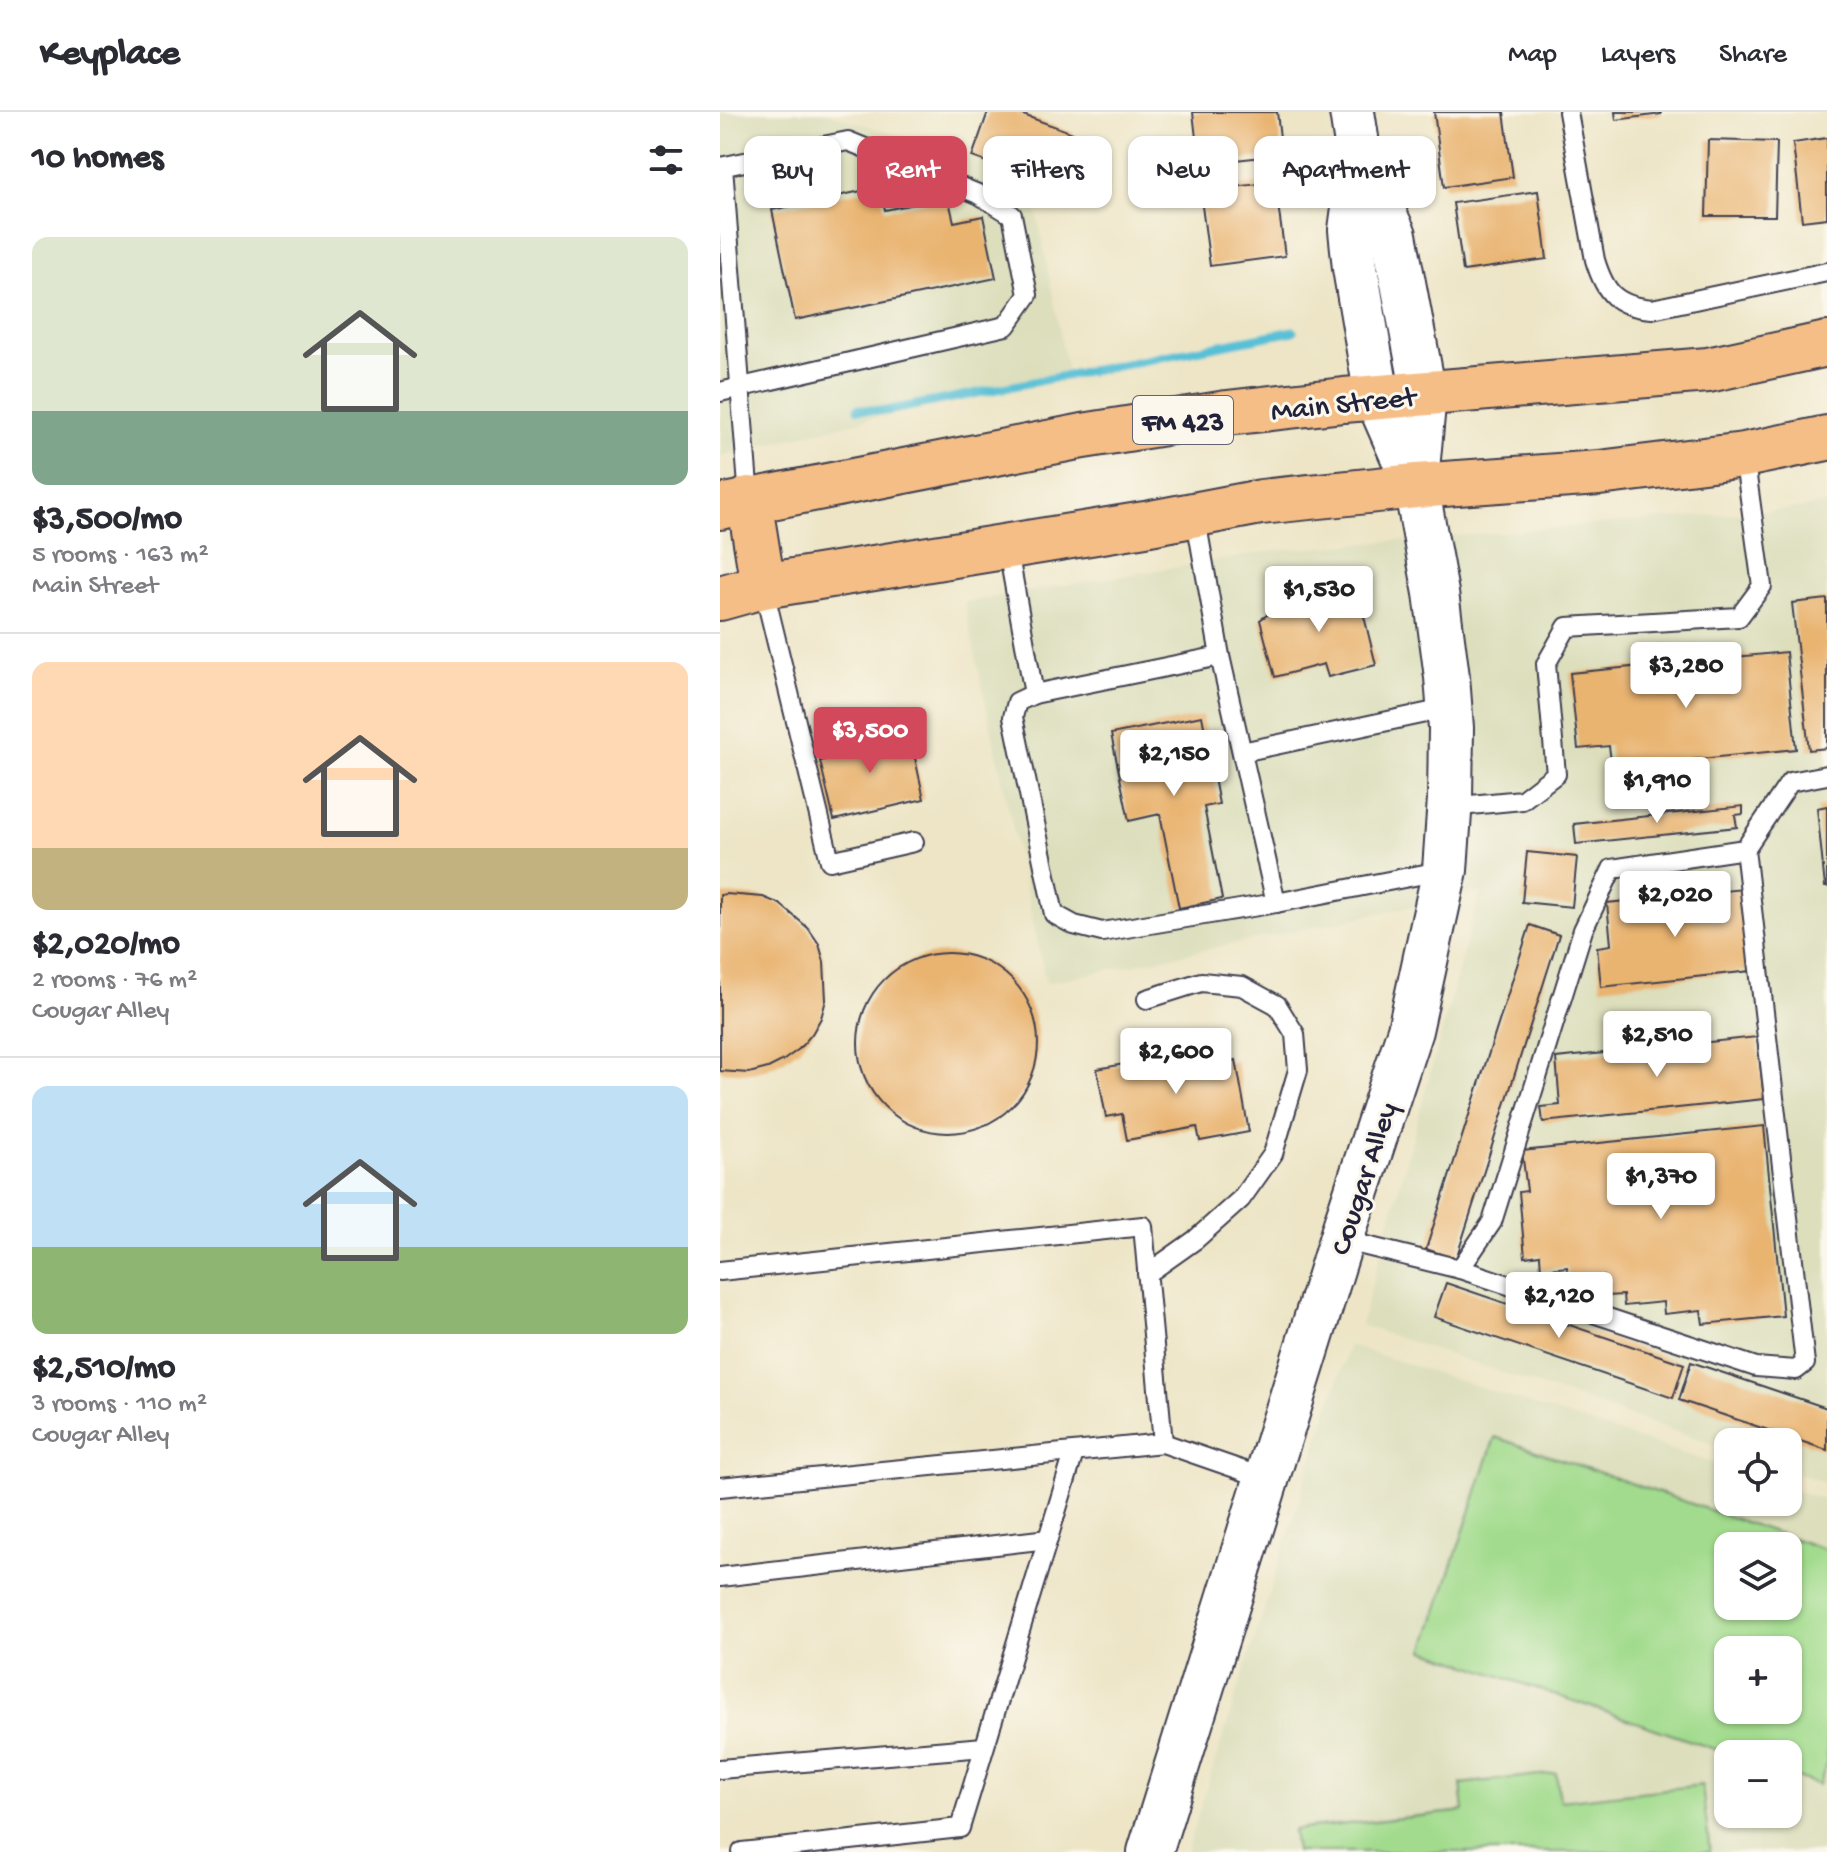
<!DOCTYPE html>
<html lang="en">
<head>
<meta charset="utf-8">
<style>
	body { margin:0; font-family:"Gochi Hand",sans-serif; background:#f7f7f7; color:#2b2b33; height:100vh; display:flex; flex-direction:column; font-size:30px; white-space:nowrap }
	* { box-sizing:border-box; margin:0 }
	p { font-size:26px; color:#7c7c81 }
	.icon { flex:none; width:44px; height:44px; fill:none; stroke:currentColor; stroke-width:2; stroke-linecap:round; stroke-linejoin:round }
	.map { position:relative; flex:1; overflow:hidden }
	.panel { display:flex; flex-direction:column; background:#fff; width:720px }
	.panel>* { flex:none }
	.top-card { position:absolute; left:24px; top:24px; width:760px; height:72px; display:flex; gap:16px }
	.controls { position:absolute; left:994px; top:1316px; display:grid; gap:16px }
	.controls a { display:grid; place-items:center; width:88px; height:88px; border-radius:16px; background:#fff; box-shadow:0 2px 6px #0004; font-size:40px }
	.price { position:absolute; translate:-50% -68px; padding:0 18px; border-radius:8px; background:#fff; color:#222; font-size:26px; line-height:52px; filter:drop-shadow(0 2px 4px #0008) }
	.price::after { content:''; position:absolute; left:50%; top:48px; width:24px; height:18px; margin-left:-12px; background:inherit; clip-path:polygon(0 0,100% 0,50% 100%) }
	.price.active { background:#d1495b; color:#fff }
	ul { padding:0; list-style:none }
	li { display:grid; align-content:center; gap:16px; height:424px; padding:0 32px }
	li+li { border-top:2px solid #e1e1e2 }
	li span { display:grid; place-items:center; height:248px; border-radius:16px; color:#555 }
	li>.icon { margin-inline-start:auto }
	span .icon { width:144px; height:144px; fill:#fffc; stroke-width:1 }
	li b { font-size:34px }
	h2 { display:flex; justify-content:space-between; align-items:center; height:96px; padding:0 32px; font-size:34px }
	.pill { padding:0 28px; border-radius:16px; background:#fff; box-shadow:0 2px 6px #0004; font-size:28px; line-height:72px }
	.pill.active { background:#d1495b; color:#fff }
	header { display:flex; align-items:center; gap:48px; box-sizing:border-box; height:112px; padding:0 40px; background:#fff; border-bottom:2px solid #e1e1e2 }
	header strong { font-size:38px }
	nav { display:flex; gap:44px; margin-inline-start:auto; font-size:28px }
	main { display:flex; flex:1; min-height:0 }
	.map>svg:first-child { display:block }
</style>
</head>
<body>
<header>
<strong>Keyplace</strong>
<nav><a>Map</a><a>Layers</a><a>Share</a></nav>
</header>
<main>
<section class="panel">
<h2>10 homes<svg class="icon" aria-label="filters" viewBox="0 0 24 24"><path d="M4 7h16M4 17h16"/><circle cx="9" cy="7" r="2"/><circle cx="15" cy="17" r="2"/></svg></h2>
<ul>
<li><span style="background:linear-gradient(#dfe7d0 70%,#7fa58c 0)"><svg class="icon" aria-label="home" viewBox="0 0 24 24"><path d="M3 11l9-7 9 7M6 9v11h12V9"/></svg></span><div><b>$3,500/mo</b><p>5 rooms · 163 m²</p><p>Main Street</p></div></li>
<li><span style="background:linear-gradient(#ffd9b3 75%,#c2b280 0)"><svg class="icon" aria-label="home" viewBox="0 0 24 24"><path d="M3 11l9-7 9 7M6 9v11h12V9"/></svg></span><div><b>$2,020/mo</b><p>2 rooms · 76 m²</p><p>Cougar Alley</p></div></li>
<li><span style="background:linear-gradient(#bfe0f5 65%,#8fb573 0)"><svg class="icon" aria-label="home" viewBox="0 0 24 24"><path d="M3 11l9-7 9 7M6 9v11h12V9"/></svg></span><div><b>$2,510/mo</b><p>3 rooms · 110 m²</p><p>Cougar Alley</p></div></li>
</ul>
</section>
<div class="map">
<svg width="1107" height="1740" viewBox="0 0 1107 1740">
	<rect width="100%" height="100%" fill="#fbf7ec"/>
	<filter id="ink" filterUnits="userSpaceOnUse"><feTurbulence type="fractalNoise" baseFrequency=".0125" numOctaves="2"/><feDisplacementMap in="SourceGraphic" scale="16" xChannelSelector="R" yChannelSelector="G"/><feConvolveMatrix kernelMatrix="1 2 1 2 8 2 1 2 1" color-interpolation-filters="sRGB"/></filter>
	<filter id="wash" filterUnits="userSpaceOnUse"><feTurbulence type="fractalNoise" baseFrequency=".006" numOctaves="4" result="noise"/><feDisplacementMap in="SourceGraphic" scale="32" xChannelSelector="R" yChannelSelector="G"/><feGaussianBlur stdDeviation="1.8" result="paint"/><feColorMatrix in="noise" values="0 0 0 0 0 0 0 0 0 0 0 0 0 0 0 0 0 1.4 0 .05"/><feComposite in="paint" operator="in"/></filter>
	<g filter="url(#wash)">
		<rect width="100%" height="100%" fill="#ede5c6"/>
		<g fill="#dcdebc" fill-rule="evenodd">
			<polygon points="0,0 104,0 310,64 347,258 0,344"/>
			<polygon points="1107,391 1107,1371 1068,1358 1068,1330 1008,1330 1008,1337 641,1213 760,780 326,871 244,490 560,438 1081,396"/>
			<path d="M629,1233L1008,1356V1390H1068V1376L1107,1388V1740H466ZM1008,1434H1068V1494H1008ZM1008,1538H1068V1598H1008ZM1008,1642H1068V1702H1008Z"/>
		</g>
		<g fill="#a2db8d" stroke="#627e64" stroke-width="2" fill-rule="evenodd">
			<path d="M775,1325L1107,1438V1650L1099,1673L1068,1662V1642H1009L704,1538ZM1008,1434H1068V1494H1008ZM1008,1538H1068V1598H1008Z"/>
			<polygon points="836,1661 840,1689 982,1673 990,1740 576,1740 573,1718 744,1699 741,1672"/>
		</g>
		<g fill="none" stroke-linecap="round" stroke-linejoin="round">
			<polyline stroke="#59c0d6" stroke-width="9" points="138,297 166,299 573,219"/>
		</g>
		<g id="blocks">
			<g fill="#e9b36f">
				<polygon points="268,0 295,0 353,21 334,74 252,45"/>
				<polygon points="473,0 557,0 562,43 479,52"/>
				<polygon points="714,0 784,0 793,65 724,75"/>
				<polygon points="895,0 941,0 941,2 896,8"/>
				<polygon points="1107,26 1107,106 1082,109 1073,31"/>
				<polygon points="988,28 1057,30 1055,104 986,104"/>
				<polygon points="555,70 565,144 490,154 480,79"/>
				<polygon points="160,75 165,98 228,85 234,110 263,104 276,166 75,208 52,98"/>
				<polygon points="818,79 827,147 743,159 733,91"/>
				<polygon points="610,479 639,484 656,553 608,565 604,552 555,565 540,508 570,487 584,482"/>
				<polygon points="1107,487 1107,636 1089,638 1072,491"/>
				<polygon points="1066,540 1076,637 892,656 889,634 858,637 850,561"/>
				<polygon points="482,604 499,692 484,695 502,787 459,796 440,702 409,709 391,622"/>
				<polygon points="166,619 169,633 191,628 204,687 114,708 100,649 111,646 107,632"/>
				<polygon points="1023,694 1023,702 1015,703 1017,715 856,732 854,712"/>
				<polygon points="1107,694 1107,775 1105,775 1097,696"/>
				<polygon points="807,740 857,745 852,795 802,790"/>
				<polygon points="1023,777 1031,859 881,875 877,835 891,833 887,791"/>
				<polygon points="6,782 43,785 60,792 88,816 99,832 104,850 106,888 101,906 92,922 79,937 64,948 48,956 29,961 0,959 0,783"/>
				<polygon points="810,813 839,823 736,1147 706,1137"/>
				<circle cx="228" cy="931" r="90"/>
				<polygon points="1037,925 1044,987 823,1010 821,995 840,993 836,946"/>
				<polygon points="496,935 499,951 516,948 529,1020 480,1029 477,1015 407,1028 402,1002 386,1005 377,957"/>
				<polygon points="1044,1014 1063,1204 983,1212 981,1198 944,1202 943,1190 904,1194 903,1183 886,1184 884,1164 849,1168 847,1155 821,1158 820,1143 805,1145 799,1080 807,1079 802,1039"/>
				<polygon points="726,1171 964,1252 953,1286 714,1205"/>
				<polygon points="971,1250 1107,1296 1107,1338 959,1288"/>
			</g>
		</g>
	</g>
	<g filter="url(#ink)">
		<use href="#blocks" fill-opacity="0" stroke="#403f50" stroke-width="2"/>
		<g fill="none" stroke-linecap="round" stroke-linejoin="round">
			<g stroke="#403f50" stroke-width="22">
				<g id="service">
					<path d="M848,0L875,148C885,181 896,194 932,197L1107,160"/>
					<polyline points="0,55 128,29 258,82 292,103 308,183 286,214 0,280"/>
					<polyline points="3,55 29,387"/>
					<polyline points="475,402 500,544 556,791 725,758"/>
					<polyline points="287,433 314,582 500,544"/>
					<polyline points="43,474 110,749 194,730"/>
					<polyline points="314,582 297,590 293,605 334,802 354,813 382,820 556,791"/>
					<polyline points="522,640 729,596"/>
					<polyline points="730,695 802,688 836,662 826,552 847,515 1019,505 1042,474 1024,343"/>
					<polyline points="622,1128 740,1157 772,1110 863,818 892,757 1025,737 1070,670 1107,663"/>
					<polyline points="740,1157 1036,1255 1076,1258 1085,1251 1025,737"/>
					<polyline points="0,1159 423,1114 443,1331"/>
					<polyline points="427,1162 475,1128 521,1087 553,1042 578,958 575,922 557,893 522,874 481,870 427,887"/>
					<polyline points="0,1375 443,1331 547,1367"/>
					<polyline points="0,1465 328,1427"/>
					<polyline points="0,1657 264,1635"/>
					<polyline points="22,1740 240,1716 354,1341"/>
				</g>
			</g>
			<g stroke="#403f50" stroke-width="48">
				<g id="tertiary">
					<polyline points="640,52 674,123 704,282 696,368"/>
					<polyline points="430,1740 627,1109 690,918 725,758 730,687 731,616 727,565 716,481 696,374 657,285 635,156 631,118 640,52 632,0"/>
				</g>
			</g>
			<g stroke="#403f50" stroke-width="48">
				<g id="primary">
					<polyline points="29,387 43,474"/>
					<polyline points="0,395 363,324 507,301 624,288 988,258 1107,232"/>
					<polyline points="0,486 43,474 425,412 541,390 696,374 879,361 1024,343 1107,326"/>
				</g>
			</g>
			<use href="#service" stroke="#fff" stroke-width="18"/>
			<use href="#tertiary" stroke="#fff" stroke-width="44"/>
			<use href="#primary" stroke="#f6be87" stroke-width="44"/>
		</g>
	</g>
	<g text-anchor="middle" stroke-width="6" stroke-linejoin="round" paint-order="stroke">
		<rect fill="#fbf7ec" stroke="#636270" stroke-width="2" x="413" y="284" width="100" height="48" rx="6"/>
		<g font-size="28" font-weight="bold" fill="#22223b">
			<text x="463" y="318">FM 423</text>
		</g>
		<g font-size="30" fill="#22223b" stroke="#fbf7ec">
			<text transform="translate(623 290) rotate(-6)" y="10">Main Street</text>
			<text transform="translate(642 1066) rotate(-72)" y="10">Cougar Alley</text>
		</g>
	</g>
</svg>
<div class="controls">
<a><svg class="icon" aria-label="locate" viewBox="0 0 24 24"><circle cx="12" cy="12" r="6"/><path d="M12 2v4M12 18v4M2 12h4M18 12h4"/></svg></a>
<a><svg class="icon" aria-label="layers" viewBox="0 0 24 24"><path d="M12 4l9 5-9 5-9-5zM3 14l9 5 9-5"/></svg></a>
<a>+</a>
<a>−</a>
</div>
<b class="price" style="left:599px;top:522px">$1,530</b>
<b class="price" style="left:966px;top:598px">$3,280</b>
<b class="price active" style="left:150px;top:663px">$3,500</b>
<b class="price" style="left:454px;top:686px">$2,150</b>
<b class="price" style="left:937px;top:713px">$1,910</b>
<b class="price" style="left:955px;top:827px">$2,020</b>
<b class="price" style="left:937px;top:967px">$2,510</b>
<b class="price" style="left:456px;top:984px">$2,600</b>
<b class="price" style="left:941px;top:1109px">$1,370</b>
<b class="price" style="left:839px;top:1228px">$2,120</b>
<div class="top-card">
<a class="pill">Buy</a>
<a class="pill active">Rent</a>
<a class="pill">Filters</a>
<a class="pill">New</a>
<a class="pill">Apartment</a>
</div>
</div>
</main>
</body>
</html>
